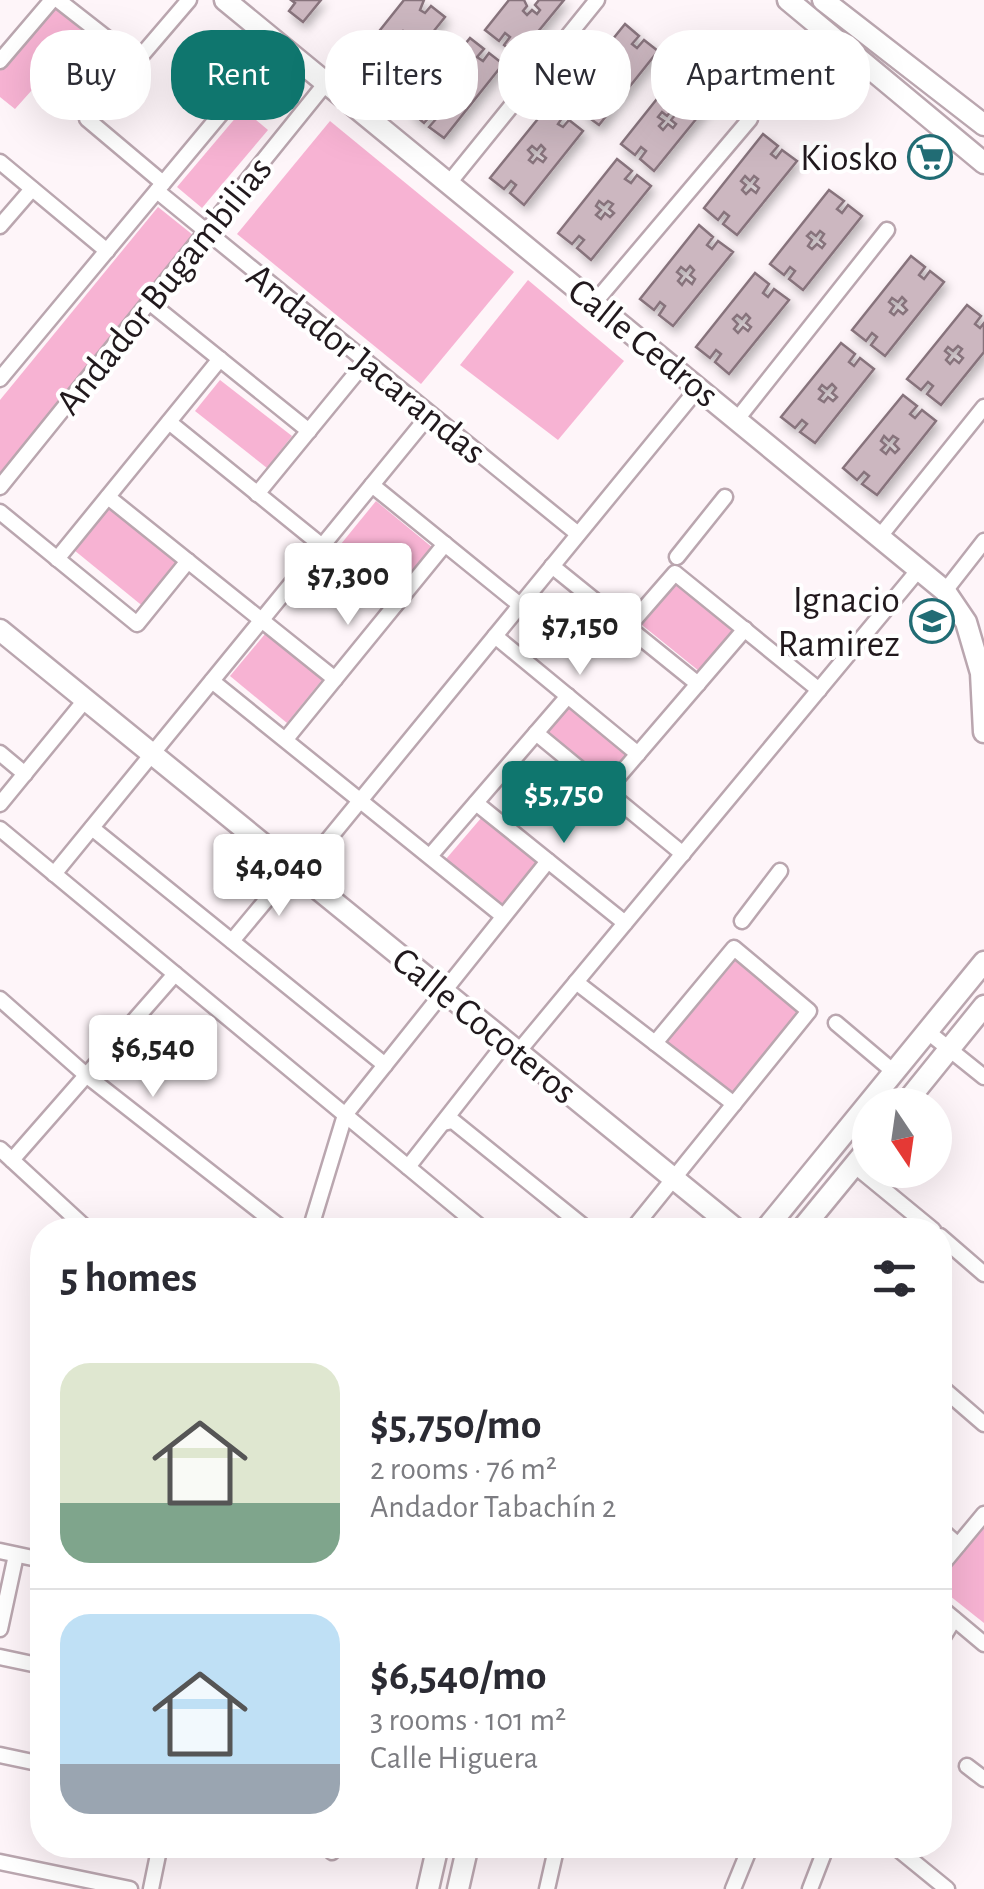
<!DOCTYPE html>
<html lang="en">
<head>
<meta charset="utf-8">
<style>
	body { margin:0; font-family:"Alegreya Sans",sans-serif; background:#f2f2f3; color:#2b2b33; height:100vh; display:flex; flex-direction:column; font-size:38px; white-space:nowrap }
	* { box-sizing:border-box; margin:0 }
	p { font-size:32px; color:#7c7c81 }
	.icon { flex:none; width:55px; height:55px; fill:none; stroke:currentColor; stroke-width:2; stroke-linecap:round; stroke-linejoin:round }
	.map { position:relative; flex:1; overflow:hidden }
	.drawer { position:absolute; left:30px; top:1218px; width:922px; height:640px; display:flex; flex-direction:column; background:#fff; border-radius:40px; box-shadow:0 10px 40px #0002 }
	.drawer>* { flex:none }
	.hud { position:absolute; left:30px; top:30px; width:925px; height:90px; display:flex; gap:20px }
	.needle { width:65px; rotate:167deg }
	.controls { position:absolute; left:852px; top:1088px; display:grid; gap:20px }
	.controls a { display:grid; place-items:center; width:100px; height:100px; border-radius:50%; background:#fff; box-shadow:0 10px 40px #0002; font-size:50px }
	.price { position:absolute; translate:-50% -85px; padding:0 22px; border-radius:10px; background:#fff; color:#222; font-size:32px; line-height:65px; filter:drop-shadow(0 2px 5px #0008) }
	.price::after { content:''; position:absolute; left:50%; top:60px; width:30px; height:22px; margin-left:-15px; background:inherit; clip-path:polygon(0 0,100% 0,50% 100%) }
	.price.selected { background:#0f766e; color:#fff }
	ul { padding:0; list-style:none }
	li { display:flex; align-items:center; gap:30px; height:250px; padding:0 30px }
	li+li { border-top:2px solid #e1e1e2 }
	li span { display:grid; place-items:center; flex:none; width:280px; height:200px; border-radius:30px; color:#555 }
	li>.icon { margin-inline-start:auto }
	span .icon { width:120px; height:120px; fill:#fffc; stroke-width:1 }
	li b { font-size:42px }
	h2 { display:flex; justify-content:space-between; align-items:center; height:120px; padding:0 30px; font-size:42px }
	.tag { padding:0 35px; border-radius:40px; background:#fff; box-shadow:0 10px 40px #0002; font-size:35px; line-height:90px }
	.tag.selected { background:#0f766e; color:#fff }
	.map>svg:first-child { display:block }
</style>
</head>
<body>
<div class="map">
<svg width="984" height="1889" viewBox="0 0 984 1889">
	<defs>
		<filter id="shadow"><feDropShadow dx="3.5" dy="6" stdDeviation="5" flood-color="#0004"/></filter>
	</defs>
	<rect width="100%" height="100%" fill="#fef5f9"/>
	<g fill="#f7b3d3">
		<polygon points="54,7 122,65 79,115 40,81 15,109 0,97 0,70"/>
		<polygon points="243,109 268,130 202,208 177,187"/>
		<polygon points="330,121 514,272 421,384 237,234"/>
		<polygon points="158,207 193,235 0,473 0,400"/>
		<polygon points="528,280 624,361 558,440 460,365"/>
		<polygon points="220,380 292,436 267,468 195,411"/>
		<polygon points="376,501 433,548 398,591 341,544"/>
		<polygon points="109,507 180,565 145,608 74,550"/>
		<polygon points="678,582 735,628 699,671 642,625"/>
		<polygon points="265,634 322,680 287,723 230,676"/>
		<polygon points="571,705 631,755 607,783 547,734"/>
		<polygon points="482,817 538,863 503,906 446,859"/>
		<polygon points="736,960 801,1014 733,1096 667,1042"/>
		<polygon points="984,1524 984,1623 940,1588 940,1577"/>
	</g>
	<g fill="#ccb7c0" stroke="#87737c" stroke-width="2.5" fill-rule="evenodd" filter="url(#shadow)">
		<polygon points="291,0 321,0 303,22 289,11 295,3"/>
		<path d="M404,0H424L420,10L425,13L431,6L445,17L386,91L372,79L378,71L373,67L367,75L353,64ZM403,31L407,35L403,40L408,44L405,48L400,44L395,50L391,46L395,41L390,36L394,32L399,36Z"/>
		<polygon points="509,0 524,0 527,6 523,11 527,15 532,10 537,14 540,10 535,5 539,0 564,0 518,56 504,45 510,37 505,33 499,41 485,30"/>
		<path d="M625,24L639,36L632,44L637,48L644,40L658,51L599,125L584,114L591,105L585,101L579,109L565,98ZM606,66L611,71L615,66L619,69L615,74L621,78L617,83L612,78L607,84L603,80L608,75L602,71Z"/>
		<path d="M470,38L484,49L477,57L483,61L489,53L503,64L444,138L429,127L436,119L431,115L424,123L410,111ZM461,79L465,82L461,87L466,92L462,96L457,92L453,97L448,93L453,88L448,84L451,80L457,84Z"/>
		<path d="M680,70L695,82L688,90L693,94L700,86L714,97L654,171L640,159L646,151L641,147L635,155L621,144ZM671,111L675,115L671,120L676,124L673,128L668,124L663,130L659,126L664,121L658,117L662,112L667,116Z"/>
		<path d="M550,104L564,115L558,124L563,127L569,120L583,131L524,205L510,193L516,185L511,181L504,189L490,178ZM541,145L545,149L541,154L546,158L543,162L537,158L533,163L529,160L533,155L528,150L532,146L537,150Z"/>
		<path d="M763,134L778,146L771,154L776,158L782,150L797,161L737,235L723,224L729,216L724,212L718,220L704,208ZM745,176L750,181L754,176L758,179L754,184L759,188L756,193L751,189L746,194L742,190L746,185L741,181Z"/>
		<path d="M617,159L632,171L625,179L631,183L637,175L651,186L591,260L577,248L584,240L579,236L572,244L558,233ZM599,201L604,205L608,201L613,204L609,209L614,213L610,217L605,213L601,219L596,215L601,210L596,206Z"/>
		<path d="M829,190L844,201L837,209L842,213L848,205L862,216L803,290L789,279L795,271L790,267L784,275L770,264ZM820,231L824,234L820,240L825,244L822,248L817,244L812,249L808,246L812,240L807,236L811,232L816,236Z"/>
		<path d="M699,225L713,237L707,245L712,249L718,241L733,252L673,326L659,315L665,306L660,302L654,310L640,299ZM690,266L694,270L690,275L695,279L692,284L686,279L682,285L678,281L682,276L677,272L681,267L686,271Z"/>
		<path d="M911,256L925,267L919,275L924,279L930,271L944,282L885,356L871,345L877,337L872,333L866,341L852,330ZM902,297L906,301L902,305L907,310L903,314L898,310L894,315L890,312L894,306L889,302L892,298L898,302Z"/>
		<path d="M755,273L769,284L763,293L768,297L774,289L789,300L729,374L715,362L721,354L716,350L710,358L696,347ZM746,314L750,318L746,323L751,327L748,331L743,327L738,333L734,329L738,324L733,319L737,315L742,319Z"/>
		<path d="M967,305L981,316L975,324L980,328L984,323V352L941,405L927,394L933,386L928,382L921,390L907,379ZM958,346L962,349L958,354L963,358L959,363L954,359L950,364L946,360L950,355L945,351L948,347L953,351Z"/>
		<path d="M841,343L855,354L849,362L854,366L860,358L874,369L815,443L800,432L807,424L802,420L795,428L781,417ZM832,384L836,388L832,393L837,397L833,401L828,397L824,402L819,399L824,393L819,389L822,385L827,389Z"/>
		<path d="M903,395L917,406L910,414L915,418L922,410L936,421L877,495L862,484L869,476L864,472L857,480L843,468ZM884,436L889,441L893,436L898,439L894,444L899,449L895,453L890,448L886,454L881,450L886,445L881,441Z"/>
	</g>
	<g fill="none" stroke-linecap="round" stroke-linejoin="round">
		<g stroke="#baa6af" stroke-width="19">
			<g id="street">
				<polyline points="58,0 136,61"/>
				<polyline points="0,61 52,0"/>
				<polyline points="0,162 107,251"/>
				<polyline points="163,183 87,119 189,0"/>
				<polyline points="449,183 597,0"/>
				<polyline points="157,191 578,534"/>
				<polyline points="0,226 32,189"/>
				<polyline points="149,302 309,431"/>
				<polyline points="595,302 750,119"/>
				<polyline points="0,379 279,44"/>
				<polyline points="738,418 887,230"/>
				<polyline points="169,422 395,605"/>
				<polyline points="372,485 520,605"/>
				<polyline points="0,487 326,83"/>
				<polyline points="257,494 366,361"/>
				<polyline points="108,497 335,679"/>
				<polyline points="0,512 137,624 188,561"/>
				<polyline points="881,535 984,407"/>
				<polyline points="677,557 725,497"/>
				<polyline points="57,559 220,359"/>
				<polyline points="552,566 698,684"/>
				<polyline points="945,591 984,541"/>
				<polyline points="628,627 675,573 819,690"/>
				<polyline points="495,636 638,754"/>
				<polyline points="212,681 503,916"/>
				<polyline points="536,733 683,854"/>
				<polyline points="286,739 445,544"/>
				<polyline points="0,753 25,774"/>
				<polyline points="606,791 745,629"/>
				<polyline points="476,803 625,923"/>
				<polyline points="0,804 86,699"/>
				<polyline points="92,828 385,1065"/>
				<polyline points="0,829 484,1230"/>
				<polyline points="430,856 568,696"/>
				<polyline points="54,874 430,414"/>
				<polyline points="300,874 699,387"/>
				<polyline points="742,921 780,871"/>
				<polyline points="232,941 293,868"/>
				<polyline points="576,982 734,1104"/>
				<polyline points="0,999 86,1075 284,1230"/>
				<polyline points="836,1023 894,1072"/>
				<polyline points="928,1032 984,1077"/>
				<polyline points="518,1052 920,568"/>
				<polyline points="443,1123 453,1121 588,1230"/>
				<polyline points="0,1149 88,1230"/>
				<polyline points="12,1160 175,974"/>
				<polyline points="854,1165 933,1230"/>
				<polyline points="408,1167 506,1042"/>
				<polyline points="310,1230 345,1115 548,861"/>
				<polyline points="632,1230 809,1011 734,948 655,1043"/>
				<polyline points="940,1236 984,1274"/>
				<polyline points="940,1386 984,1424"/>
				<polyline points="940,1529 958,1545"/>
				<polyline points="0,1551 42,1560"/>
				<polyline points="940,1567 984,1514"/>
				<polyline points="940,1607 984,1644"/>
				<polyline points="0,1629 16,1555"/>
				<polyline points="940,1642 954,1619"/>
				<polyline points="0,1657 42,1666"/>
				<polyline points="0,1755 42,1764"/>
				<polyline points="967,1766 984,1779"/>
				<polyline points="730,1845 749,1849"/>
				<polyline points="893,1845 947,1889"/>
				<polyline points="332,1852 334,1845"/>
				<polyline points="0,1862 130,1889"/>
				<polyline points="151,1889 160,1845"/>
				<polyline points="547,1889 557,1845"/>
				<polyline points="733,1889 751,1845"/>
				<polyline points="810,1889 827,1845"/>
			</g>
		</g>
		<g stroke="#baa6af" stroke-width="25">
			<g id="secondary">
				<polyline points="225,0 945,591 966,622 981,673 984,732"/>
				<polyline points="0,630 737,1230"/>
				<polyline points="904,1105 984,1006"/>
				<polyline points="765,1230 984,962"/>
				<polyline points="801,1230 870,1146"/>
				<polyline points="428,1889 438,1845"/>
				<polyline points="458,1889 468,1845"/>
			</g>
		</g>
		<g stroke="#baa6af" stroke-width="25">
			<g id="primary">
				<polyline points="788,0 984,163"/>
				<polyline points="823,0 984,125"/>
			</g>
		</g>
		<use href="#street" stroke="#fff" stroke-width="14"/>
		<use href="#secondary" stroke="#fff" stroke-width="20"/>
		<use href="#primary" stroke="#fff" stroke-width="20"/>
	</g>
	<defs>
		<g id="supermarket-ring" transform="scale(2.25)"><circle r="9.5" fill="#fff" stroke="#216c74" stroke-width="1.5"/><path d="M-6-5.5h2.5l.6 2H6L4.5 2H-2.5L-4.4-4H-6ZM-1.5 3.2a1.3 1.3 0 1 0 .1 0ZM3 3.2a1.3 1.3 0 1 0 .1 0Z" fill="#216c74"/></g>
		<g id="school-ring" transform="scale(2.25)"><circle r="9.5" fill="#fff" stroke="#216c74" stroke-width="1.5"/><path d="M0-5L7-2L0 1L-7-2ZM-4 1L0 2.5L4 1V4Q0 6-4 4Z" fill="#216c74"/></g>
	</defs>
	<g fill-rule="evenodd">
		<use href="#supermarket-ring" x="930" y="157"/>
		<use href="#school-ring" x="932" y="621"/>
	</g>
	<g text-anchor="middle" stroke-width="8" stroke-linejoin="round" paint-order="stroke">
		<g font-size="38" fill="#21191d" stroke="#fff" text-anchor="end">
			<text x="898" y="170">Kiosko</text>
			<text x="900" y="612">Ignacio<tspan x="900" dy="44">Ramirez</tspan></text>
		</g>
		<g font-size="38" fill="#21191d" stroke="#fff">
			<text transform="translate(163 285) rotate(-51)" y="13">Andador Bugambilias</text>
			<text transform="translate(644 342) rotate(39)" y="13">Calle Cedros</text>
			<text transform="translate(367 363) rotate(39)" y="13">Andador Jacarandas</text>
			<text transform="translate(485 1025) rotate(39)" y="13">Calle Cocoteros</text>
		</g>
	</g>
</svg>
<div class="controls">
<a><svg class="needle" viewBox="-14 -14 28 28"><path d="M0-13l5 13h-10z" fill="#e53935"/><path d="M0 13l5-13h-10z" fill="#7c7c81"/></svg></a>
</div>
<b class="price" style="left:348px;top:628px">$7,300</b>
<b class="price" style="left:580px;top:678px">$7,150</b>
<b class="price selected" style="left:564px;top:846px">$5,750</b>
<b class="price" style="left:279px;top:919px">$4,040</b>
<b class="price" style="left:153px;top:1100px">$6,540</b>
<div class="hud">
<a class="tag">Buy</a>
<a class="tag selected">Rent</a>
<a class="tag">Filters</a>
<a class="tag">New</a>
<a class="tag">Apartment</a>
</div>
<section class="drawer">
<h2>5 homes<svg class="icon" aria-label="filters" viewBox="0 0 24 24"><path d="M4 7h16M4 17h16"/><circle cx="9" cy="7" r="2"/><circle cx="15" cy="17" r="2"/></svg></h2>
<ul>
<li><span style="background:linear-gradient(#dfe7d0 70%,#7fa58c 0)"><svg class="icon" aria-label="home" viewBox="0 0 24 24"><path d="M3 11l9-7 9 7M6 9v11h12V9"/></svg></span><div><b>$5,750/mo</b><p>2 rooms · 76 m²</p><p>Andador Tabachín 2</p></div></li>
<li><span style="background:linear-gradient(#bfe0f5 75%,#9aa5b1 0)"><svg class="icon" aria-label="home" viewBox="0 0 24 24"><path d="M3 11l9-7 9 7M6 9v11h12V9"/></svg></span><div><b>$6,540/mo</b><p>3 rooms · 101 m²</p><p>Calle Higuera</p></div></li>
</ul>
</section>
</div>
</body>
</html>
